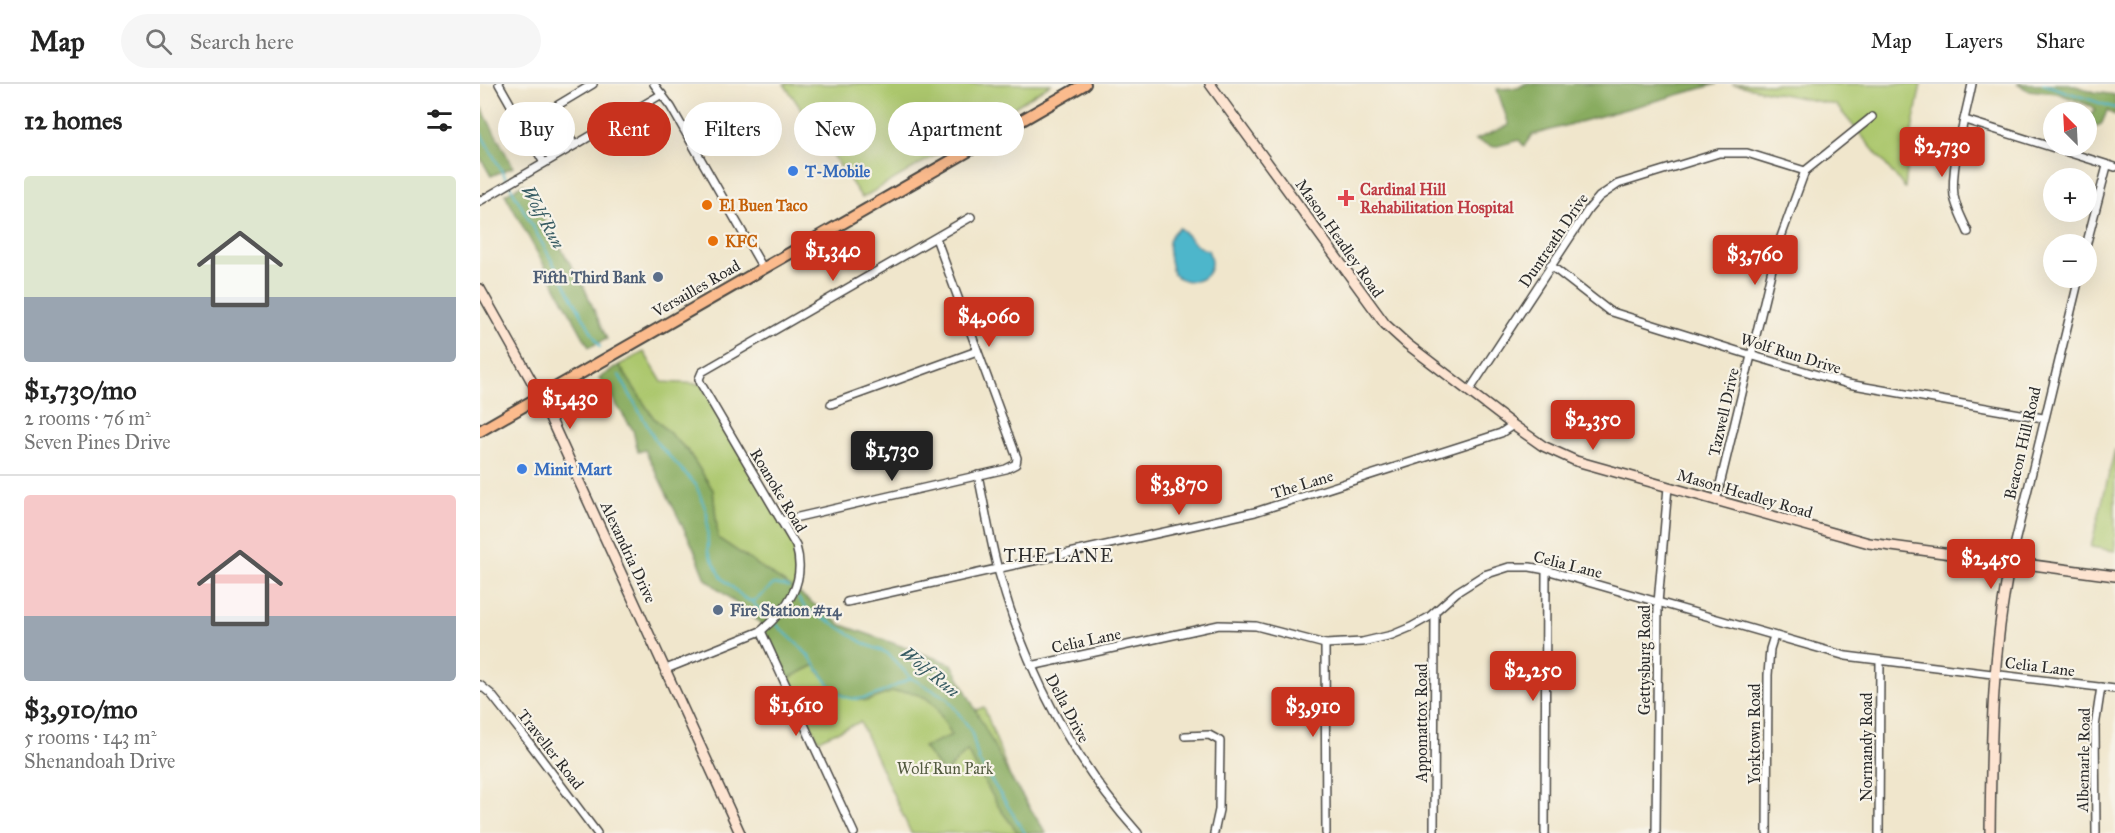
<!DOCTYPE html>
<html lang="en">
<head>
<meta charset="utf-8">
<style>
	body { margin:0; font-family:"IM FELL Great Primer",serif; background:#f6f6f6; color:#222; height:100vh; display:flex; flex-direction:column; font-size:22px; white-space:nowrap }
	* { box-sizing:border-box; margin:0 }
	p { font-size:20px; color:#767676 }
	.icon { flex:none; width:33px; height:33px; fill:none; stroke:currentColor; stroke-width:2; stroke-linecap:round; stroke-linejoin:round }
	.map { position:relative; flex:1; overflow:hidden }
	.side { display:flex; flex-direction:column; background:#fff; width:480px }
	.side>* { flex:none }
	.top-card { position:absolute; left:18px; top:18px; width:570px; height:54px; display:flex; gap:12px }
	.needle { width:39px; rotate:336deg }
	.tools { position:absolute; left:1563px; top:18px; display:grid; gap:12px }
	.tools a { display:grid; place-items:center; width:54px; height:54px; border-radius:50%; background:#fff; box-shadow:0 6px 24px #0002; font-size:30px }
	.price { position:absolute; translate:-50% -51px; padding:0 14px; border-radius:6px; background:#c8321e; color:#fff; font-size:20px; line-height:39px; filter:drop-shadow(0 2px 3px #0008) }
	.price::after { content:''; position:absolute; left:50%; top:36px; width:18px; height:14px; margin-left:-9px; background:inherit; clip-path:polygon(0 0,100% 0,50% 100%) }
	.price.active { background:#222; color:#fff }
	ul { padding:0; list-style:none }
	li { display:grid; align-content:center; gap:12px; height:318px; padding:0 24px }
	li+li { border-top:2px solid #e0e0e0 }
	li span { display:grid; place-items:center; height:186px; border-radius:6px; color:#555 }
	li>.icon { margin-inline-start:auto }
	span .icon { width:108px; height:108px; fill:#fffc; stroke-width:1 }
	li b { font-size:26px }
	h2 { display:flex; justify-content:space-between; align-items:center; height:72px; padding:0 24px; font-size:26px }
	.tag { padding:0 21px; border-radius:27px; background:#fff; box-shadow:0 6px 24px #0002; font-size:21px; line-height:54px }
	.tag.active { background:#c8321e; color:#fff }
	header { display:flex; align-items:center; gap:36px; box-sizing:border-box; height:84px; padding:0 30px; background:#fff; border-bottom:2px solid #e0e0e0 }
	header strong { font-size:28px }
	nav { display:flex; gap:33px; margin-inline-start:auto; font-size:21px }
	.search { width:420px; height:54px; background:#f6f6f6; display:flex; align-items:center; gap:15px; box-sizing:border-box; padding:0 21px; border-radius:33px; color:#767676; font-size:22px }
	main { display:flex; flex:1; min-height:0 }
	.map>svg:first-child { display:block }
</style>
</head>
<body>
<header>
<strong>Map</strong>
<div class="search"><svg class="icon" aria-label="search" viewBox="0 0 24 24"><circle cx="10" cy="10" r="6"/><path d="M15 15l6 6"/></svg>Search here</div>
<nav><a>Map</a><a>Layers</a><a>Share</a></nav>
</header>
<main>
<section class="side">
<h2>12 homes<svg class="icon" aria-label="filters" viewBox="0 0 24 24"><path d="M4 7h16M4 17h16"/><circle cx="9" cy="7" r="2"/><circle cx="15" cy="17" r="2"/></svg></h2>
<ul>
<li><span style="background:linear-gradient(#dfe7d0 65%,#9aa5b1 0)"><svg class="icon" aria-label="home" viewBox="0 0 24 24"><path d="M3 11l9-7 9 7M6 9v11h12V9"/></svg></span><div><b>$1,730/mo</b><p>2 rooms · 76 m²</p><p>Seven Pines Drive</p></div></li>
<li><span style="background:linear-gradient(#f6c9c9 65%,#9aa5b1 0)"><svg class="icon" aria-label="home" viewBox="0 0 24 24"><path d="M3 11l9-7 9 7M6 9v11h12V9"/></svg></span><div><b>$3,910/mo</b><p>5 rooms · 143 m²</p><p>Shenandoah Drive</p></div></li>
</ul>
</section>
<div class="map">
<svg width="1635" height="749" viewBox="0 0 1635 749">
	<rect width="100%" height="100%" fill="#f7f3e8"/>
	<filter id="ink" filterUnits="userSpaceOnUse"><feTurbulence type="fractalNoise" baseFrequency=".0167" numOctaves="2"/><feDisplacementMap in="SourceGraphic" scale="12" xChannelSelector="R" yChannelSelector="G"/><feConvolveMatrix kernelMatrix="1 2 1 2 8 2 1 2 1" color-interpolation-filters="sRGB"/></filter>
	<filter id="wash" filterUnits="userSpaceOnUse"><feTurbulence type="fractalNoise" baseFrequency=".008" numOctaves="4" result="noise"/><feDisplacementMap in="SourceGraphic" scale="24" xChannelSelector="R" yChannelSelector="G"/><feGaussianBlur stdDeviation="1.35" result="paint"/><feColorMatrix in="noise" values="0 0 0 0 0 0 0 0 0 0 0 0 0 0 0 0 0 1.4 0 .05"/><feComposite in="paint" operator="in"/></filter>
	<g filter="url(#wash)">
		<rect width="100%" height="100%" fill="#f0e6cc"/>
		<g fill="#acc76d" stroke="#6c794c" stroke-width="1.5">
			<polygon points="304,0 571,0 490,51 382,114"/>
			<polygon points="1252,0 1441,0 1432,47 1425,104 1356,21"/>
			<polygon points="164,268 182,298 221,300 319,469 315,506 238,454 233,406 208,367 173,333 139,281"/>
			<polygon points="1635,365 1635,467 1611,463"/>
			<polygon points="335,581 341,591 417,601 488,629 504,623 530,693 566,749 431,749 380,638 338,656 309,594"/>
		</g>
		<g fill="#89ac60" stroke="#5a6c46" stroke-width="1.5">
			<polygon points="1045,0 1237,0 1052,51 1044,62 1039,56 1014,63 995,56 1029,41 1017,5 1038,4"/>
			<polygon points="1537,0 1589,0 1615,8 1635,11 1635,31 1627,27 1622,39 1617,43 1611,40 1608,34 1615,26 1611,22 1577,9 1548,6"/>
			<polygon points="0,21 33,83 11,92 0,73"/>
			<polygon points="43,100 104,203 127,255 109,263 25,110"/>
			<polygon points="139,281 173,333 208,367 233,406 238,454 315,506 362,541 472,580 530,693 566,749 538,749 520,725 487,667 464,690 443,663 472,651 455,622 446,614 430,608 412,608 387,617 366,613 354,607 335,581 309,594 279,538 226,495 214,465 165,366 158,368 153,346 119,294"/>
		</g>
		<path fill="#4db6cb" stroke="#3c707b" stroke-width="1.5" d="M699,144C710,151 714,164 728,166C740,192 714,207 693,190C690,175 682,153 699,144Z"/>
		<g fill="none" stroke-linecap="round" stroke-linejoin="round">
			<g stroke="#4db6cb" stroke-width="2">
				<polyline points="1563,0 1635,24"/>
				<polyline points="0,48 120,263"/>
				<polyline points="139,291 177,359 216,401 227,429 228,468 242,494 264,514 270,517 276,516 294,500 309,503"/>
				<polyline points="318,514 325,523 338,532 351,538 385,560 407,569 431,594 467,614 491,646 499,677 545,749"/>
				<polyline points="271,517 286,532"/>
				<path d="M296,540C306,550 317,559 326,569C345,589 352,623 389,613C403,610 418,600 431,594"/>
			</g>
		</g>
	</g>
	<g filter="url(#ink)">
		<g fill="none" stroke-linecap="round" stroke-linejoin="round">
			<g stroke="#494743" stroke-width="10">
				<g id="street">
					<polyline points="19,0 64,79"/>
					<polyline points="174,0 191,23 283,184"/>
					<polyline points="1485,36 1635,83"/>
					<polyline points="94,61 73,24 113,0"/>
					<polyline points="0,117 182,10"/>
					<path d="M1488,148C1483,136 1476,124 1474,112C1470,83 1486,31 1492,0"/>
					<polyline points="1606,162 1627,82"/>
					<polyline points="1070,181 1129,227 1270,271 1368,300 1563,334"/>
					<polyline points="989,307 1108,126 1119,113 1138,100 1239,69 1267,69 1325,87"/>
					<polyline points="351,320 497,267"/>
					<path d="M498,391C505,423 510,457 519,489C546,586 591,674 658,749"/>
					<polyline points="1236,417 1297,164 1325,87 1392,33"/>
					<polyline points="301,437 526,385 536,380 537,374 456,154"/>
					<polyline points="1530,479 1599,194"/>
					<polyline points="367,518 775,428 1006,354 1021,349 1033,341"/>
					<polyline points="281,547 374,749"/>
					<polyline points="845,560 846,749"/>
					<polyline points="551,582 739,541 776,542 845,560 882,558 912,551 931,543 949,533 977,508 1004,491 1029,483 1050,483 1066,486 1366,572 1635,605"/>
					<path d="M186,585L281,547C308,524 327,498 316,462L221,300L219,295L222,288L491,133"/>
					<polyline points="0,601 11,610 48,657 117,749"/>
					<polyline points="705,652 729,651 740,657 739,726 734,749"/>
					<polyline points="954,749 955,529"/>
					<polyline points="1065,749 1066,486"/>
					<polyline points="1176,749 1178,519 1188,403"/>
					<polyline points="1287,749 1288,591 1290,565 1294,552"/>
					<polyline points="1399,749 1400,577"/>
					<polyline points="1616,749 1615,643 1621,603"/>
				</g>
			</g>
			<g stroke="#494743" stroke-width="12">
				<g id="secondary">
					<polyline points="730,0 905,240 927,260 1033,341 1063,362 1096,377 1389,459 1635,492"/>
					<polyline points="0,205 60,312 260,749"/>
					<path d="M1510,749C1511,658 1512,568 1530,479"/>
				</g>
			</g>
			<g stroke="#494743" stroke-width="14">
				<polyline id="primary" points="0,347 605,0"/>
			</g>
			<use href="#street" stroke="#fff" stroke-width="7"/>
			<use href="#secondary" stroke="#fde4d1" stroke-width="9"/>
			<use href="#primary" stroke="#fbbb8d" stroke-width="10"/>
		</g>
	</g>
	<g fill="#3f7fe0" stroke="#f7f3e8" stroke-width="2">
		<circle cx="313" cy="87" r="6"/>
		<circle cx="42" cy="385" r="6"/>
	</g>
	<path fill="#e0444e" stroke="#f7f3e8" stroke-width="2" d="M863 105h6v6h6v6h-6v6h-6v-6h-6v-6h6z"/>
	<g fill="#e8710a" stroke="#f7f3e8" stroke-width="2">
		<circle cx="227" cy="121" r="6"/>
		<circle cx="233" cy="157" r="6"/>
	</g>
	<g fill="#5c6f8a" stroke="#f7f3e8" stroke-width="2">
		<circle cx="178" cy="193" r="6"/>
		<circle cx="238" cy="526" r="6"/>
	</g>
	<g text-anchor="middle" stroke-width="4.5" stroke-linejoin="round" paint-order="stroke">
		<g font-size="16" font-weight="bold" fill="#366cbe" stroke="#f7f3e8" text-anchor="start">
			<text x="325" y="93">T-Mobile</text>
			<text x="54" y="391">Minit Mart</text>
		</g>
		<g font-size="16" font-weight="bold" fill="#be3a42" stroke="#f7f3e8" text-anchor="start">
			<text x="880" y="111">Cardinal Hill<tspan x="880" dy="18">Rehabilitation Hospital</tspan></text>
		</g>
		<g font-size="16" font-weight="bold" fill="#c56008" stroke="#f7f3e8" text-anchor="start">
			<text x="239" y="127">El Buen Taco</text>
			<text x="245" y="163">KFC</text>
		</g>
		<g font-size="16" fill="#2b2b2b" stroke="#f7f3e8">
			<text transform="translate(860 154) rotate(55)" y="6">Mason Headley Road</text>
			<text transform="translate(1073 156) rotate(-56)" y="6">Duntreath Drive</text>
			<text transform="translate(216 204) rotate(-30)" y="6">Versailles Road</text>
			<text transform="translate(1311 269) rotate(17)" y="6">Wolf Run Drive</text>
			<text transform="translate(1243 328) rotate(-77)" y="6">Tazwell Drive</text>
			<text transform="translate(1542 359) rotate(-77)" y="6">Beacon Hill Road</text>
			<text transform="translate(822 400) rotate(-17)" y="6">The Lane</text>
			<text transform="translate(299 406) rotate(59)" y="6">Roanoke Road</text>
			<text transform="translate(1265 409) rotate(16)" y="6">Mason Headley Road</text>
			<text transform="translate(149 468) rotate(65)" y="6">Alexandria Drive</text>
			<text transform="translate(1088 480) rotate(14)" y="6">Celia Lane</text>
			<text transform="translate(606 556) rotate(-12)" y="6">Celia Lane</text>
			<text transform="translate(1164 576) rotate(-90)" y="6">Gettysburg Road</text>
			<text transform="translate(1560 582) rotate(7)" y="6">Celia Lane</text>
			<text transform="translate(588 624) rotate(62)" y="6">Della Drive</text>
			<text transform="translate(941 639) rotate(-90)" y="6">Appomattox Road</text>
			<text transform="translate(1274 650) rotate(-90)" y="6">Yorktown Road</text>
			<text transform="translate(1386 663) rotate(-90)" y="6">Normandy Road</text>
			<text transform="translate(71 665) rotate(52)" y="6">Traveller Road</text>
			<text transform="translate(1603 676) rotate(-89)" y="6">Albemarle Road</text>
		</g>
		<g font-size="16" font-weight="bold" fill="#4e5e75" stroke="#f7f3e8" text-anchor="end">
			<text x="166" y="199">Fifth Third Bank</text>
			<text x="250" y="532" text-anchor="start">Fire Station #14</text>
		</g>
		<g font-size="16" fill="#525a3f" stroke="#f7f3e8">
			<text x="465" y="690">Wolf Run Park</text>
		</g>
		<g font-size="18" font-style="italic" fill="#375c63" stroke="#f7f3e8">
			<text transform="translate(63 133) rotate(61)" y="6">Wolf Run</text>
			<text transform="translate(450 588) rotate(39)" y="6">Wolf Run</text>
		</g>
		<g font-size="18" letter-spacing="1.5" fill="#2b2b2b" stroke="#f7f3e8">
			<text x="579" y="478">THE LANE</text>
		</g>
	</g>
</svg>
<div class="tools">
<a><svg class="needle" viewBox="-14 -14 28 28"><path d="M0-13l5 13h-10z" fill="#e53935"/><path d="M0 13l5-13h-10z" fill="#767676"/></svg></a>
<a>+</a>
<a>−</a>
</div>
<b class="price" style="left:1462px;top:94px">$2,730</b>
<b class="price" style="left:353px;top:198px">$1,340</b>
<b class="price" style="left:1275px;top:202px">$3,760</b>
<b class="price" style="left:509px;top:264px">$4,060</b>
<b class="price" style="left:90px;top:346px">$1,430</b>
<b class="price" style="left:1113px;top:367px">$2,350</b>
<b class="price active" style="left:412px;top:398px">$1,730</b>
<b class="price" style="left:699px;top:432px">$3,870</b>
<b class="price" style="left:1511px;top:506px">$2,450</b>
<b class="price" style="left:1053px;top:618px">$2,250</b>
<b class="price" style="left:316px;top:653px">$1,610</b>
<b class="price" style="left:833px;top:654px">$3,910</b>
<div class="top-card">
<a class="tag">Buy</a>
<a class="tag active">Rent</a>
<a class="tag">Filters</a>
<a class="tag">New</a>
<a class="tag">Apartment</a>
</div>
</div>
</main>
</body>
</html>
